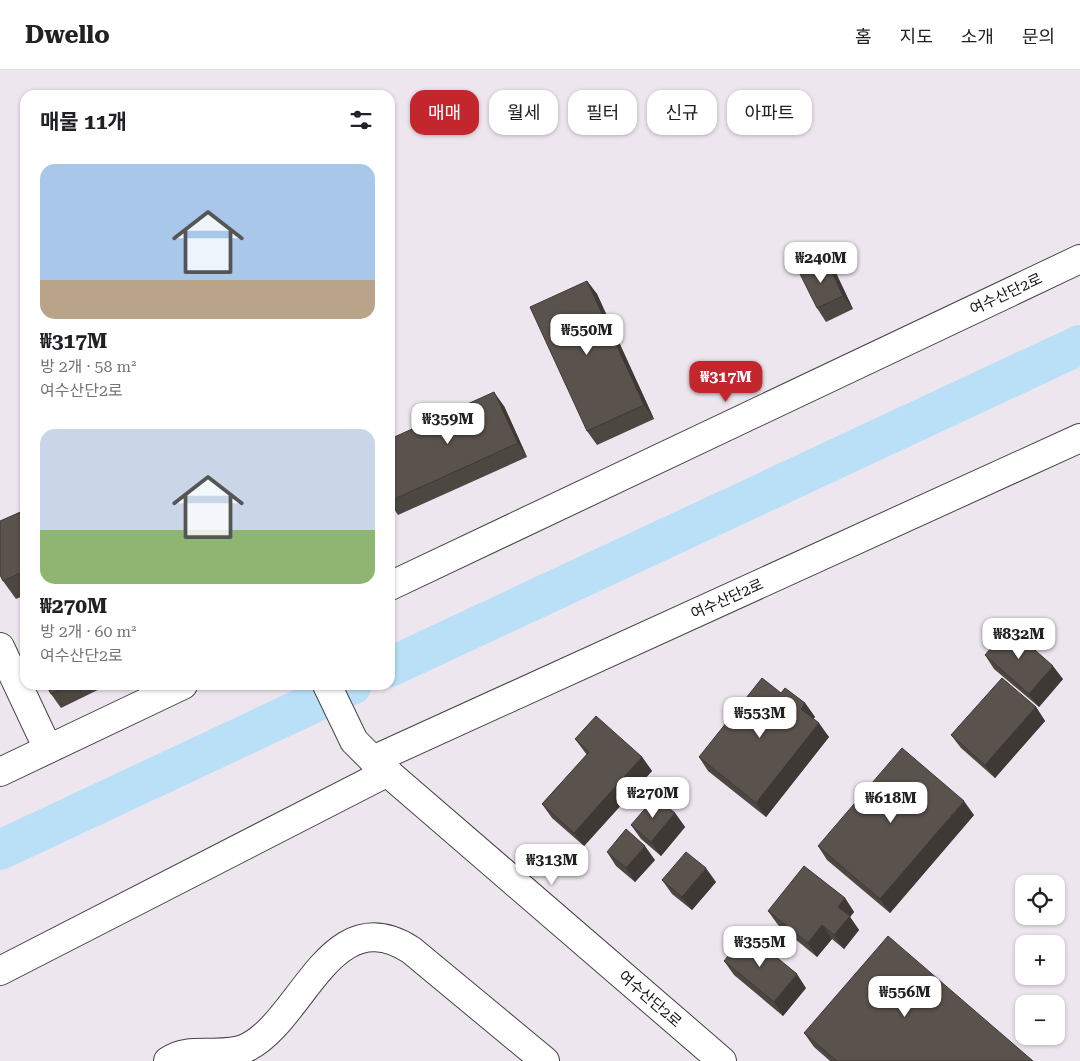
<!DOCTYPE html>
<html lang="ko">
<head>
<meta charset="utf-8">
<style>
	body { margin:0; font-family:"Roboto Serif","Noto Sans KR",serif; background:#f6f6f6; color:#202124; height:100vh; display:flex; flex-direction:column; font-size:19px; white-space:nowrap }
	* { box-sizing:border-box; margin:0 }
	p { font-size:16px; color:#757577 }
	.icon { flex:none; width:28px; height:28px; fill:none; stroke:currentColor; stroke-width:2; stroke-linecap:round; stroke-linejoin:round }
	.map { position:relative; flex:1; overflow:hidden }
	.panel { position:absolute; left:20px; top:20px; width:375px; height:600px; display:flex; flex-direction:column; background:#fff; border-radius:15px; box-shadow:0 1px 4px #0004 }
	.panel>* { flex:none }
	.guide { position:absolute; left:410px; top:20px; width:475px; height:45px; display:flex; gap:10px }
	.tools { position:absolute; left:1015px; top:805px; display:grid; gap:10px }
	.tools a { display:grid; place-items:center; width:50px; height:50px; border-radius:10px; background:#fff; box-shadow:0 1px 4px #0004; font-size:25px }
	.price { position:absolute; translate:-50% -42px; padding:0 11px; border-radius:10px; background:#fff; color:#222; font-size:16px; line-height:32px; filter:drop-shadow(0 1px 2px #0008) }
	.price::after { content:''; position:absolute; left:50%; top:30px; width:15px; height:11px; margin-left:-8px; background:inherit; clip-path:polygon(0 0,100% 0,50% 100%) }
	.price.active { background:#c4262e; color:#fff }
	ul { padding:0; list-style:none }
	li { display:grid; align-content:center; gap:10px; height:265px; padding:0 20px }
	li span { display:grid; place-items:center; height:155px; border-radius:15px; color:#555 }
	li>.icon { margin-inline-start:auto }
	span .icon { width:90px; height:90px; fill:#fffc; stroke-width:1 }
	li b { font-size:21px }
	h2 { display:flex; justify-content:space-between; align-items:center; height:60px; padding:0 20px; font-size:21px }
	.chip { padding:0 18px; border-radius:15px; background:#fff; box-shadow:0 1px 4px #0004; font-size:18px; line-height:45px }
	.chip.active { background:#c4262e; color:#fff }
	header { display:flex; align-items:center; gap:30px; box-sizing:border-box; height:70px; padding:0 25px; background:#fff; border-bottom:1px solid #e0e0e0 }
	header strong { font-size:24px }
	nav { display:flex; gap:28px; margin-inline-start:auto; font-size:18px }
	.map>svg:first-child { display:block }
</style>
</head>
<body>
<header>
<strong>Dwello</strong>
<nav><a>홈</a><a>지도</a><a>소개</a><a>문의</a></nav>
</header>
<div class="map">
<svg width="1080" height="991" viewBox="0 0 1080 991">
	<rect width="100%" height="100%" fill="#fffdf5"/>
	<path fill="#eee6ef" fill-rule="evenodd" d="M0,0H1080V991H0ZM25,25H390V615H25ZM1024,814H1056V846H1024ZM1024,874H1056V906H1024ZM1024,934H1056V966H1024Z"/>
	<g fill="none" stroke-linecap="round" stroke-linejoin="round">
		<g stroke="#b9e0f7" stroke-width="40">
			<polyline points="390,597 1080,275"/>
			<polyline points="0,780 352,615"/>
		</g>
		<g stroke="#444" stroke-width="30">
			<g id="minor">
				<polyline points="390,516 1080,189"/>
				<polyline points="0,577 48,679"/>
				<polyline points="327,615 354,671 373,690 722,991"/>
				<polyline points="373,690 1080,368"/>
				<polyline points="0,702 183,615"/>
				<polyline points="0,901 388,702"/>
				<path d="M168,991C189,975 222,989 246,978C303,951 330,828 411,880L545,991"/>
			</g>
		</g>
		<use href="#minor" stroke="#fff" stroke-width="28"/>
	</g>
	<g fill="#4d4742">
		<polygon points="826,189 836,203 853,239 826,252 817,238"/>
		<polygon points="587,211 597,224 654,349 597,375 587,361"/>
		<polygon points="504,336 527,387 398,445 394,439 390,440 390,369"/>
		<polygon points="25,440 25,525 16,529 3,511"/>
		<polygon points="985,585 1063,609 1039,637 994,599"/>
		<polygon points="46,615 108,615 61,638 51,624"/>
		<polygon points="781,623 805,633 815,647 813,649 829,667 766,747 708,701 699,687"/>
		<polygon points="1036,637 1045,651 995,708 961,678 951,665"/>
		<polygon points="575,669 642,687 652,701 584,776 552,748 542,734 587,685"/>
		<polygon points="675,743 685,757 661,786 641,769 631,755"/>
		<polygon points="974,745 890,843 827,790 818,776"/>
		<polygon points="607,782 655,790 635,812 616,796"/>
		<polygon points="662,810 716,812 692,840 672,824"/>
		<polygon points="845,828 854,842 850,847 859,860 844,879 832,869 817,887 778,855 768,841"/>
		<polygon points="724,891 806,918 783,946 734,905"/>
		<polygon points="804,963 1033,991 830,991 814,977"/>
	</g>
	<g fill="#3f3936">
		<polygon points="826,189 836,203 853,239 843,226"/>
		<polygon points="587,211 597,224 654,349 644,335"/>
		<polygon points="494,322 504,336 527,387 518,373"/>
		<polygon points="1053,596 1063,609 1039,637 1029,624"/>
		<polygon points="805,633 815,647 810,652 801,639"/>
		<polygon points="1036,637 1045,651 995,708 985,695"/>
		<polygon points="819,653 829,667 766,747 756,733"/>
		<polygon points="642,687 652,701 584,776 574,763"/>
		<polygon points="964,731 974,745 890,843 880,829"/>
		<polygon points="675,743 685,757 661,786 651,772"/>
		<polygon points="645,776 655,790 635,812 626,798"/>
		<polygon points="706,798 716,812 692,840 682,827"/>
		<polygon points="845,828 854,842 850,847 859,860 844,879 834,865 838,837"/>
		<polygon points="822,855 832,869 817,887 808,873"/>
		<polygon points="797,904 806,918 783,946 774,932"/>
	</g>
	<g fill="#5a524d" stroke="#3f3936">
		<polygon points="826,189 843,226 817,238 799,202"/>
		<polygon points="587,211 644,335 587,361 530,237"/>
		<polygon points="494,322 518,373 390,431 390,369"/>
		<polygon points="25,440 25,501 3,511 0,505 0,451"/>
		<polygon points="1009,557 1053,596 1029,624 985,585"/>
		<polygon points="762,608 781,623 785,618 805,633 801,639 819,653 756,733 699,687"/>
		<polygon points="1002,608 1036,637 985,695 951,665"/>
		<polygon points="46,615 70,615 51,624"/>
		<polygon points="596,646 642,687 574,763 542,734 589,682 575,669"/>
		<polygon points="902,678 964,731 880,829 818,776"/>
		<polygon points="655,727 675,743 651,772 631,755"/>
		<polygon points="626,759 645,776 626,798 607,782"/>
		<polygon points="686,782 706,798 682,827 662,810"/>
		<polygon points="804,796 845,828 838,837 850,846 834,865 822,855 808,873 768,841"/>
		<polygon points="747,863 797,904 774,932 724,891"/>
		<polygon points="888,866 1033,991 837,991 804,963"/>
	</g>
	<g text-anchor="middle" stroke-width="5" stroke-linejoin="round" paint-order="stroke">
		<g font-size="15" fill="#111" stroke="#fff">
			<text transform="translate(1006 224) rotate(-25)" y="5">여수산단2로</text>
			<text transform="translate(727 529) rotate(-24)" y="5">여수산단2로</text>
			<text transform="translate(650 929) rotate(41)" y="5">여수산단2로</text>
		</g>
	</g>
</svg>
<div class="tools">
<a><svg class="icon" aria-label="locate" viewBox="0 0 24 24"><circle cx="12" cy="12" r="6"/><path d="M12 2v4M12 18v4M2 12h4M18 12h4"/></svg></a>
<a>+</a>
<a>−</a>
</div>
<b class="price" style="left:821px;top:214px">₩240M</b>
<b class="price" style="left:587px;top:286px">₩550M</b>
<b class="price active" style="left:726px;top:333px">₩317M</b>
<b class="price" style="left:448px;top:375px">₩359M</b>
<b class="price" style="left:1019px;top:590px">₩832M</b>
<b class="price" style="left:760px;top:669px">₩553M</b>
<b class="price" style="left:653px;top:749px">₩270M</b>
<b class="price" style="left:891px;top:754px">₩618M</b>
<b class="price" style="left:552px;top:816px">₩313M</b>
<b class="price" style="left:760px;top:898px">₩355M</b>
<b class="price" style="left:905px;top:948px">₩556M</b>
<div class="guide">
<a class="chip active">매매</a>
<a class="chip">월세</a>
<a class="chip">필터</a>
<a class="chip">신규</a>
<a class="chip">아파트</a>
</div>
<section class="panel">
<h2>매물 11개<svg class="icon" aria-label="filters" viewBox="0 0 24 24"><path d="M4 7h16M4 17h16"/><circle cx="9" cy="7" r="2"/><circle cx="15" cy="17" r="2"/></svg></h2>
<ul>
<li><span style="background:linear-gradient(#a9c7e8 75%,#b9a48a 0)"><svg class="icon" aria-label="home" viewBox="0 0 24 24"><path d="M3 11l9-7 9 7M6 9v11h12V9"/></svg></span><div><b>₩317M</b><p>방 2개 · 58 m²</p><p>여수산단2로</p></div></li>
<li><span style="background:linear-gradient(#c9d6e8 65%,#8fb573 0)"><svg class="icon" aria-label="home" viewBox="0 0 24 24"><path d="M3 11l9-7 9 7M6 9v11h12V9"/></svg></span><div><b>₩270M</b><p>방 2개 · 60 m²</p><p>여수산단2로</p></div></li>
</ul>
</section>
</div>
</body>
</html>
